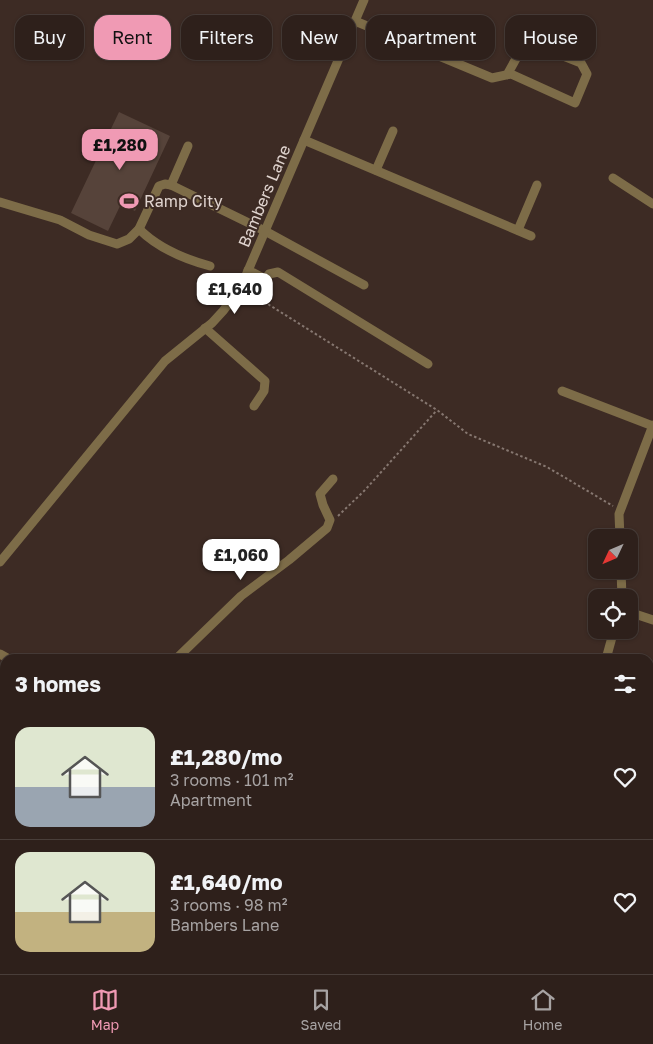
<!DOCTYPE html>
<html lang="en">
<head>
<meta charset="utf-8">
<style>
	body { margin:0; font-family:"Golos Text",sans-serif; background:#362824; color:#f1f3f6; height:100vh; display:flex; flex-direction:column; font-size:19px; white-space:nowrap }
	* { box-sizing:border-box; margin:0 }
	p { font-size:16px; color:#a7a3a3 }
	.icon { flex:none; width:28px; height:28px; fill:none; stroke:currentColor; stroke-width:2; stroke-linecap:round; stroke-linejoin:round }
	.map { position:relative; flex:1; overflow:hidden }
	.sheet { position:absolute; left:0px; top:654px; width:654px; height:321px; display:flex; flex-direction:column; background:#2e201b; border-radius:15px 15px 0 0; box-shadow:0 1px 4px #0004,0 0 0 1px #493e3a }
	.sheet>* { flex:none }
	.hud { position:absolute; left:15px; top:15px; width:624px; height:45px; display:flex; gap:10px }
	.needle { width:32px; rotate:226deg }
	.buttons { position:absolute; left:588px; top:529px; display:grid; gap:10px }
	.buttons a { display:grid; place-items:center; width:50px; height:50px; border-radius:10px; background:#2e201b; box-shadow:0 1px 4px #0004,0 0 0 1px #493e3a; font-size:25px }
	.price { position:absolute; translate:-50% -42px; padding:0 11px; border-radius:10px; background:#fff; color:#222; font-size:16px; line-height:32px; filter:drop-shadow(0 1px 2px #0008) }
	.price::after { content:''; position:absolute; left:50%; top:30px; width:15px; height:11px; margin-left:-8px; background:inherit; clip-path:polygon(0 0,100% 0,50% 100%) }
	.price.active { background:#f09ab4; color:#111 }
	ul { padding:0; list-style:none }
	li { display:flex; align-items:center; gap:15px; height:125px; padding:0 15px }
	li+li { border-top:1px solid #493e3a }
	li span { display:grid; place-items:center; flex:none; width:140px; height:100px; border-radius:15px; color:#555 }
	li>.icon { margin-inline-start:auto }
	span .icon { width:60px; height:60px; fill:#fffc; stroke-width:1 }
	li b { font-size:21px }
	h2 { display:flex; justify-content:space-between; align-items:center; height:60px; padding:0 15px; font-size:21px }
	.tag { padding:0 18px; border-radius:15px; background:#2e201b; box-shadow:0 1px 4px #0004,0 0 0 1px #493e3a; font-size:18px; line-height:45px }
	.tag.active { background:#f09ab4; color:#111 }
	.menu { display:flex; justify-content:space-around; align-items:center; height:70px; border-top:1px solid #493e3a; background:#2e201b; font-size:14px; color:#a7a3a3 }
	.menu a { display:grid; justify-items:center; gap:2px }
	.menu .active { color:#f09ab4 }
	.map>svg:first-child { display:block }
</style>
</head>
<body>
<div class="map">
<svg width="653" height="974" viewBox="0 0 653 974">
	<rect width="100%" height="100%" fill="#3d2b24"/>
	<polygon fill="#56433a" points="119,112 170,136 135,211 121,204 108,231 71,213"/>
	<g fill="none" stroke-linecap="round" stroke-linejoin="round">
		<g stroke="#867770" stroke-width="2" stroke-dasharray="2.5 2.5" stroke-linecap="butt">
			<polyline points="247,291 437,410 468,434 547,467 613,506"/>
			<polyline points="338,516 365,490 437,410"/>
			<polyline points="649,726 653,725"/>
			<polyline points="649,773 653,772"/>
		</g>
		<g stroke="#7d6c48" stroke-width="9">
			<polyline points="355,21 492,78 511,74 575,103 587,74 581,63 533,44 523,46 507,75"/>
			<polyline points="304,140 531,236"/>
			<polyline points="376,170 393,131"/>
			<polyline points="613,178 653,204"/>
			<polyline points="171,185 188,146"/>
			<polyline points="0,202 60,220 89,235 117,244 129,239 139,229 159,186 165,184 171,185 265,231 364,285"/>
			<path d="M139,229C158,248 184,259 210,266"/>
			<polyline points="518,230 537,185"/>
			<polyline points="248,270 265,279 269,274 278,272 428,364"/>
			<polyline points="205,328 265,381 264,391 254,406"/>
			<polyline points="562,391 653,426"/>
			<polyline points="620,538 619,514 653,425"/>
			<polyline points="0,562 165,361 212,323 223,311 241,287 364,0"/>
			<polyline points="621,570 622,598"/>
			<polyline points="629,612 653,620"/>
			<polyline points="0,654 9,659"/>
			<polyline points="176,659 241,596 289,560 327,528 330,520 323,505 320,494 333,479"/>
			<polyline points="606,659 614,630"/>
			<polyline points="0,843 5,839"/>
			<polyline points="300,974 302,970"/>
			<polyline points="580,974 580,970"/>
		</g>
		<g stroke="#c9a758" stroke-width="11">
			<polyline points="0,682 5,684"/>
			<polyline points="0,702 5,704"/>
			<polyline points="649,743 653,742"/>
			<polyline points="649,758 653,757"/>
		</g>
	</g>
	<defs>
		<g id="stadium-bare" transform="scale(1.5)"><path d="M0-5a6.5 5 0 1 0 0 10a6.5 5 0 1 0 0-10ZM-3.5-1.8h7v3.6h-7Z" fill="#f09ab4" stroke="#3d2b24" stroke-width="2.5" paint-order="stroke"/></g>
	</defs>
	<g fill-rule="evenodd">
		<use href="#stadium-bare" x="129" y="201"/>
	</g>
	<g text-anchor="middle" stroke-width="4" stroke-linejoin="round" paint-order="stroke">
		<g font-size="16" fill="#e0d4cf" stroke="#3d2b24">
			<text transform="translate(264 196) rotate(-67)" y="6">Bambers Lane</text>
		</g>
		<g font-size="16" fill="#e0d4cf" stroke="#3d2b24" text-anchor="start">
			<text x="144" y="207">Ramp City</text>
		</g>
	</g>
</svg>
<div class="buttons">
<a><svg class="needle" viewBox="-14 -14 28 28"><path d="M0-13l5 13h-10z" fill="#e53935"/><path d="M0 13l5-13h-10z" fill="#a7a3a3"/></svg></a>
<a><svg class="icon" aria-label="locate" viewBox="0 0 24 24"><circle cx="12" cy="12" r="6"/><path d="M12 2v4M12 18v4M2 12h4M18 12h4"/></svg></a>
</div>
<b class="price active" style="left:120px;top:171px">£1,280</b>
<b class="price" style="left:235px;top:315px">£1,640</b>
<b class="price" style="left:241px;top:581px">£1,060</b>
<div class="hud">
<a class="tag">Buy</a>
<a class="tag active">Rent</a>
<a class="tag">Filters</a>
<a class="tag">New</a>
<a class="tag">Apartment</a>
<a class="tag">House</a>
</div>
<section class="sheet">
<h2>3 homes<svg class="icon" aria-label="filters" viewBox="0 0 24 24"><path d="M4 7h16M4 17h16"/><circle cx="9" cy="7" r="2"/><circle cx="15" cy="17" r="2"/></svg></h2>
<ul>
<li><span style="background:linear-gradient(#dfe7d0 60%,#9aa5b1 0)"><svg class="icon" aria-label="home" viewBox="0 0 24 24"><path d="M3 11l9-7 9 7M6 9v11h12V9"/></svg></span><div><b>£1,280/mo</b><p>3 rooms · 101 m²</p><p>Apartment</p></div><svg class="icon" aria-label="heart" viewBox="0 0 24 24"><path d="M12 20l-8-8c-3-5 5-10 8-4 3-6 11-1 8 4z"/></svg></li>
<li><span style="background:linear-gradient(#dfe7d0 60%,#c2b280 0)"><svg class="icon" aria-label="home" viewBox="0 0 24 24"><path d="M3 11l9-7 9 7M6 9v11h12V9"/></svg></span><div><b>£1,640/mo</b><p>3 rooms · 98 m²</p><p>Bambers Lane</p></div><svg class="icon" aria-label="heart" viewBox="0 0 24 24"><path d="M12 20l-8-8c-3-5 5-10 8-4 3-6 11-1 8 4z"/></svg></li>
</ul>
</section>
</div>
<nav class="menu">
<a class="active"><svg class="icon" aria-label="map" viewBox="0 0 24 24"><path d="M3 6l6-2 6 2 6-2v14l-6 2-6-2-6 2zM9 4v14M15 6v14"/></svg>Map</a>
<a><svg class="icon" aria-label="saved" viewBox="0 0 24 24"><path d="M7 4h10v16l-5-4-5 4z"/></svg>Saved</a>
<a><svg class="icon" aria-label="home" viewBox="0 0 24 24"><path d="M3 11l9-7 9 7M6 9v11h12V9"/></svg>Home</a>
</nav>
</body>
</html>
